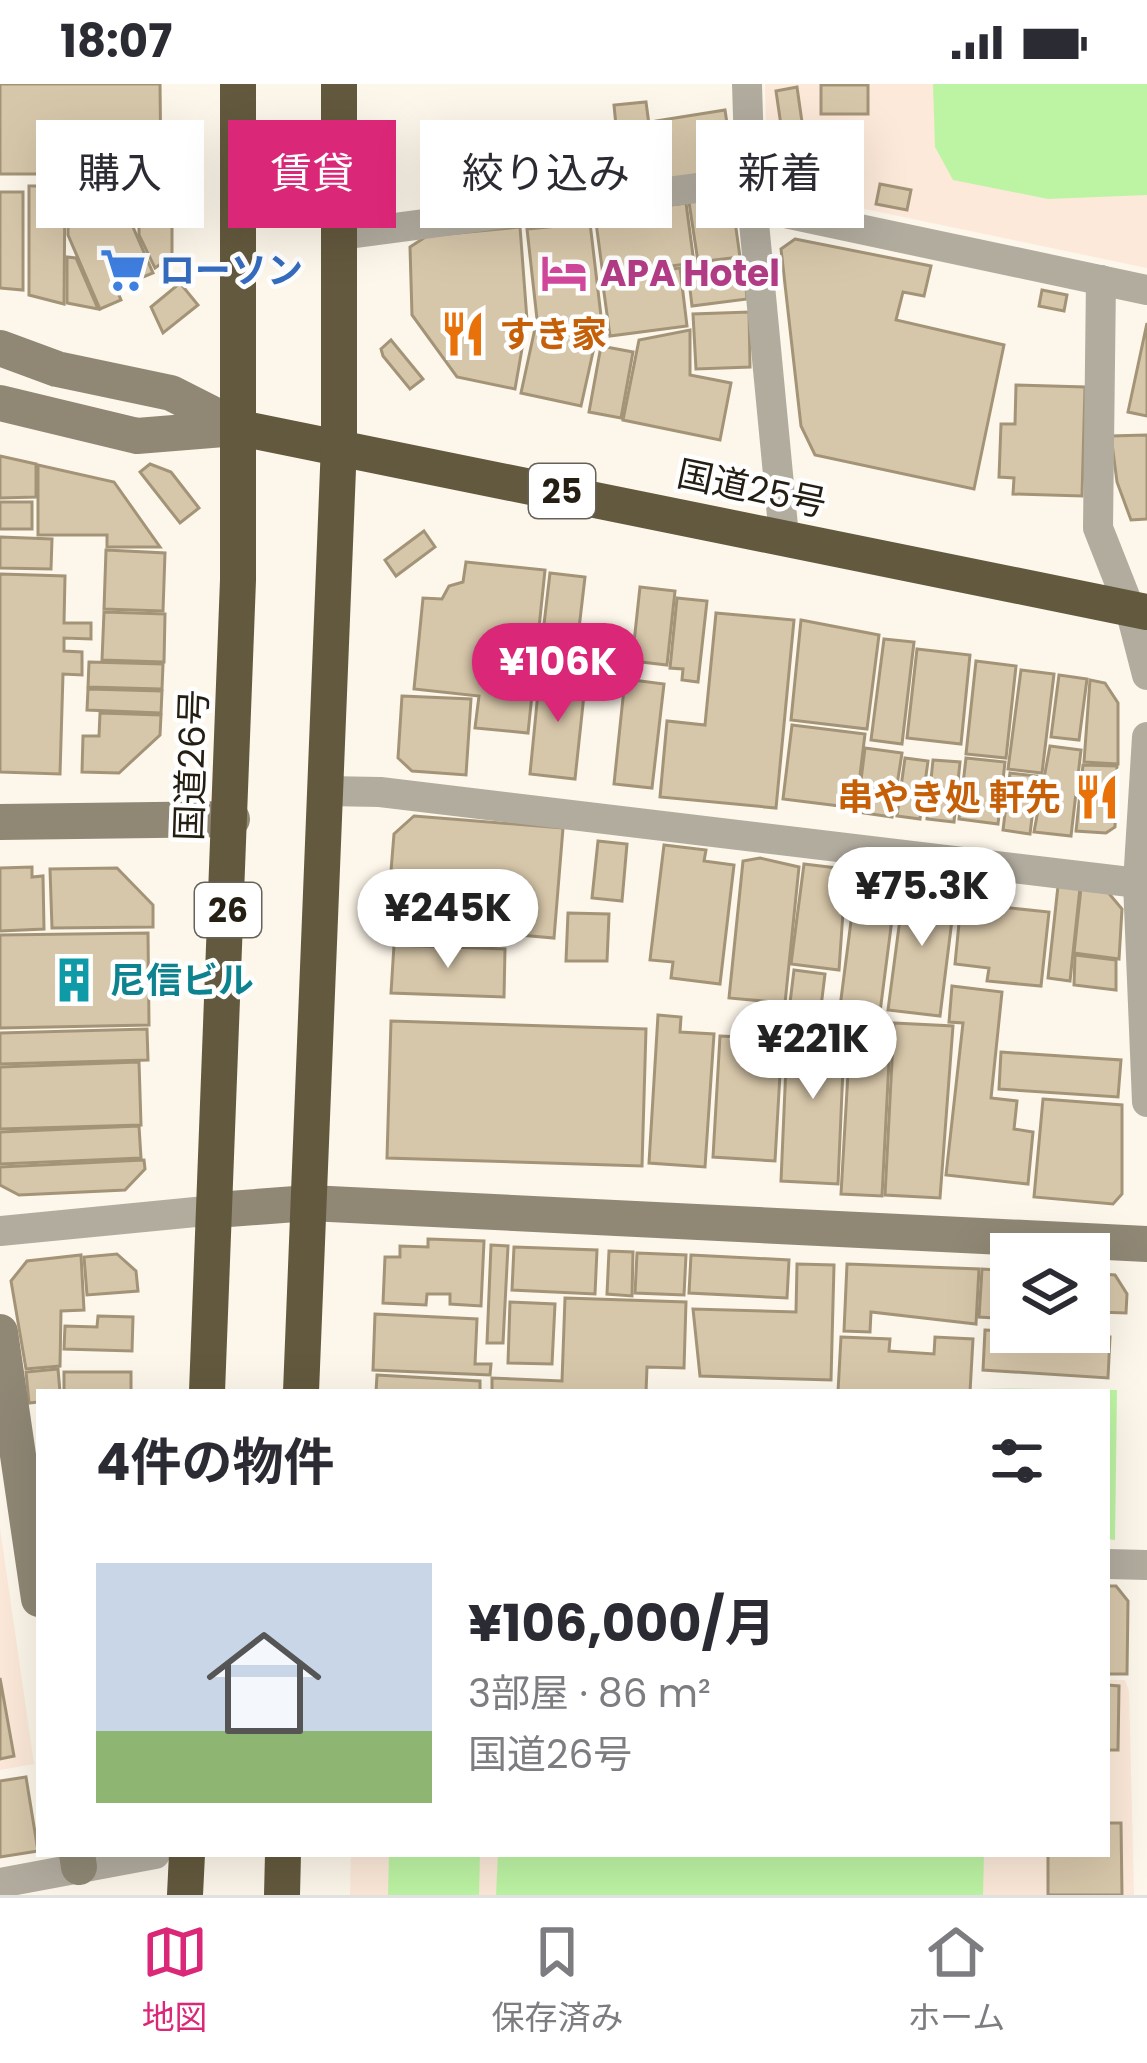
<!DOCTYPE html>
<html lang="ja">
<head>
<meta charset="utf-8">
<style>
	body { margin:0; font-family:Poppins,"Noto Sans JP",sans-serif; background:#f7f7f7; color:#2b2b33; height:100vh; display:flex; flex-direction:column; font-size:45px; white-space:nowrap }
	* { box-sizing:border-box; margin:0 }
	p { font-size:39px; color:#7c7c81 }
	.icon { flex:none; width:66px; height:66px; fill:none; stroke:currentColor; stroke-width:2; stroke-linecap:round; stroke-linejoin:round }
	.map { position:relative; flex:1; overflow:hidden }
	.side { position:absolute; left:36px; top:1305px; width:1074px; height:468px; display:flex; flex-direction:column; background:#fff; border-radius:0px; box-shadow:0 12px 48px #0002 }
	.side>* { flex:none }
	.guide { position:absolute; left:36px; top:36px; width:1077px; height:108px; display:flex; gap:24px }
	.fabs { position:absolute; left:990px; top:1149px; display:grid; gap:24px }
	.fabs a { display:grid; place-items:center; width:120px; height:120px; border-radius:0px; background:#fff; box-shadow:0 12px 48px #0002; font-size:60px }
	.price { position:absolute; translate:-50% -102px; padding:0 27px; border-radius:42px; background:#fff; color:#222; font-size:39px; line-height:78px; filter:drop-shadow(0 3px 6px #0008) }
	.price::after { content:''; position:absolute; left:50%; top:72px; width:36px; height:27px; margin-left:-18px; background:inherit; clip-path:polygon(0 0,100% 0,50% 100%) }
	.price.active { background:#db2777; color:#fff }
	ul { padding:0; list-style:none }
	li { display:flex; align-items:center; gap:36px; height:300px; padding:0 60px }
	li span { display:grid; place-items:center; flex:none; width:336px; height:240px; border-radius:0px; color:#555 }
	li>.icon { margin-inline-start:auto }
	span .icon { width:144px; height:144px; fill:#fffc; stroke-width:1 }
	li b { font-size:51px }
	h2 { display:flex; justify-content:space-between; align-items:center; height:144px; padding:0 60px; font-size:51px }
	.chip { padding:0 42px; border-radius:0px; background:#fff; box-shadow:0 12px 48px #0002; font-size:42px; line-height:108px }
	.chip.active { background:#db2777; color:#fff }
	.status { display:flex; justify-content:space-between; align-items:center; height:84px; padding:0 60px; background:#fff; direction:ltr }
	.status svg { height:33px; fill:currentColor }
	.dock { display:flex; justify-content:space-around; align-items:center; height:168px; border-top:3px solid #e1e1e2; background:#fff; font-size:33px; color:#7c7c81 }
	.dock a { display:grid; justify-items:center; gap:6px }
	.dock .active { color:#db2777 }
	.map>svg:first-child { display:block }
</style>
</head>
<body>
<div class="status"><b>18:07</b><svg viewBox="0 0 49 12"><path d="M0 12V9h3v3zM5 12V6h3v6zM10 12V3h3v9zM15 12V0h3v12zM26 1h20v11H26zM47 4h2v5h-2z"/></svg></div>
<div class="map">
<svg width="1147" height="1811" viewBox="0 0 1147 1811">
	<rect width="100%" height="100%" fill="#fdf6ea"/>
	<g fill="#fce9d9">
		<polygon points="765,0 1147,0 1147,184 784,108 767,88"/>
		<polygon points="0,1444 34,1680 0,1686"/>
		<polygon points="1107,1596 1125,1596 1129,1607 1134,1811 350,1811 351,1770 1107,1770"/>
	</g>
	<g fill="#bdf4a4">
		<polygon points="933,0 1147,0 1147,111 1048,115 953,96 935,63"/>
		<polygon points="981,1304 1117,1306 1115,1456 1107,1455 1107,1308"/>
		<polygon points="389,1770 480,1770 479,1811 388,1811"/>
		<polygon points="498,1770 984,1770 983,1811 496,1811"/>
	</g>
	<g fill="#d7c7aa" stroke="#a39478" stroke-width="3">
		<polygon points="0,0 160,0 161,90 0,90"/>
		<rect x="821" y="1" width="47" height="29"/>
		<polygon points="797,3 807,73 786,76 776,7"/>
		<polygon points="646,18 650,48 617,52 614,21"/>
		<polygon points="725,26 732,73 717,89 665,97 656,37"/>
		<polygon points="798,92 855,101 852,116 796,106"/>
		<polygon points="113,100 172,100 172,172 155,184 139,151 139,131 113,132"/>
		<polygon points="880,100 911,106 907,126 876,120"/>
		<polygon points="94,101 112,137 129,134 153,189 116,204 121,216 100,225 68,151 68,102"/>
		<polygon points="29,102 65,102 64,220 29,211"/>
		<polygon points="0,108 23,108 23,206 0,204"/>
		<polygon points="725,113 733,123 740,173 698,178 689,118"/>
		<polygon points="686,119 694,179 603,191 595,131"/>
		<polygon points="590,139 601,232 581,322 521,309 537,235 527,145"/>
		<polygon points="520,143 527,236 515,305 457,293 412,231 410,163 427,152"/>
		<polygon points="795,155 931,182 924,212 903,208 896,236 1004,261 974,405 815,371 801,342 781,165"/>
		<polygon points="67,173 76,174 98,225 67,219"/>
		<polygon points="744,182 747,215 692,222 688,188"/>
		<polygon points="680,184 687,242 610,252 602,194"/>
		<polygon points="180,199 198,221 163,249 151,223"/>
		<polygon points="1042,206 1067,211 1064,227 1039,222"/>
		<polygon points="749,228 750,283 696,285 693,230"/>
		<polygon points="1147,239 1147,332 1128,328"/>
		<polygon points="690,246 690,291 731,299 720,356 623,336 639,256"/>
		<polygon points="391,256 423,295 410,305 383,272 381,265"/>
		<polygon points="601,262 633,268 621,334 589,328"/>
		<polygon points="1016,301 1085,303 1082,412 1013,410 1014,394 999,393 1001,340 1015,340"/>
		<polygon points="1147,351 1147,435 1131,436 1117,398 1111,352"/>
		<polygon points="0,372 36,380 36,413 0,414"/>
		<polygon points="150,380 171,388 199,424 180,439 140,388"/>
		<polygon points="38,381 114,398 160,463 107,463 107,451 38,451"/>
		<rect x="0" y="418" width="32" height="27"/>
		<polygon points="424,447 435,463 396,492 385,476"/>
		<polygon points="0,453 52,455 51,485 0,484"/>
		<polygon points="106,466 165,469 163,527 104,525"/>
		<polygon points="466,478 545,486 528,649 475,644 479,612 414,605 423,514 442,515 449,502 463,498"/>
		<polygon points="550,489 585,493 574,587 539,583"/>
		<polygon points="0,490 65,492 64,539 91,539 91,555 64,554 64,567 82,568 82,591 63,590 60,690 0,688"/>
		<polygon points="640,503 675,507 667,581 632,577"/>
		<polygon points="677,514 707,517 698,598 682,596 683,585 670,584"/>
		<polygon points="104,528 165,530 164,578 102,576"/>
		<polygon points="716,529 794,536 776,724 660,713 667,637 705,641"/>
		<polygon points="801,536 879,551 867,645 791,636"/>
		<polygon points="884,555 914,558 902,660 871,656"/>
		<polygon points="917,565 970,571 961,660 907,654"/>
		<polygon points="976,577 1016,582 1006,674 966,670"/>
		<polygon points="89,578 163,580 162,605 88,603"/>
		<polygon points="1021,586 1054,590 1042,689 1008,685"/>
		<polygon points="540,588 586,592 575,695 530,690"/>
		<polygon points="1059,591 1087,595 1079,656 1051,653"/>
		<polygon points="625,595 664,600 652,704 614,700"/>
		<polygon points="1090,596 1105,599 1118,619 1118,680 1084,678"/>
		<polygon points="88,605 162,607 161,629 87,626"/>
		<polygon points="402,612 471,615 466,691 412,687 398,674"/>
		<polygon points="100,629 161,631 160,651 119,689 82,688 83,652 99,652"/>
		<polygon points="792,641 865,650 856,724 783,715"/>
		<polygon points="1050,662 1081,666 1071,752 1034,748"/>
		<polygon points="865,664 902,669 892,733 857,728"/>
		<polygon points="905,674 928,677 920,735 897,732"/>
		<polygon points="966,674 1005,678 998,740 959,735"/>
		<polygon points="933,676 960,678 954,738 927,735"/>
		<polygon points="1083,681 1117,682 1115,743 1106,749 1076,747"/>
		<polygon points="1010,689 1037,692 1030,750 1003,746"/>
		<polygon points="414,732 563,744 554,854 508,850 510,823 466,819 468,794 391,787 394,750"/>
		<polygon points="598,757 627,760 622,817 592,814"/>
		<polygon points="664,761 706,766 704,777 734,781 720,900 671,894 673,878 650,876"/>
		<polygon points="760,774 799,783 785,919 729,914 743,777"/>
		<polygon points="804,780 846,785 839,886 791,880"/>
		<polygon points="32,783 32,793 43,792 44,845 0,847 0,784"/>
		<polygon points="858,783 898,789 880,928 840,923"/>
		<polygon points="117,784 153,821 153,843 52,844 50,785"/>
		<polygon points="390,792 463,797 459,857 386,851"/>
		<polygon points="905,797 956,804 940,932 888,926"/>
		<polygon points="1058,802 1080,804 1070,897 1048,894"/>
		<polygon points="1081,804 1106,806 1122,825 1119,875 1074,869"/>
		<polygon points="961,819 1049,828 1041,902 987,897 989,884 955,880"/>
		<polygon points="568,829 609,830 607,877 566,877"/>
		<polygon points="148,849 149,941 0,944 0,851"/>
		<polygon points="394,861 505,865 504,913 391,909"/>
		<polygon points="1075,871 1116,876 1116,906 1074,901"/>
		<polygon points="794,886 825,890 820,931 789,927"/>
		<polygon points="952,902 1002,908 991,1014 1017,1017 1014,1045 1033,1048 1028,1100 946,1091 963,939 949,938"/>
		<polygon points="658,931 681,933 680,948 714,950 705,1083 649,1079"/>
		<polygon points="788,935 845,938 838,1100 781,1097"/>
		<polygon points="391,937 646,945 642,1082 387,1074"/>
		<polygon points="851,937 891,939 882,1112 841,1110"/>
		<polygon points="894,939 953,942 940,1114 885,1111"/>
		<polygon points="147,945 148,976 0,980 0,949"/>
		<polygon points="720,952 782,955 775,1077 713,1073"/>
		<polygon points="1001,968 1121,976 1118,1013 999,1005"/>
		<polygon points="139,978 141,1041 0,1045 0,983"/>
		<polygon points="1043,1015 1122,1021 1122,1110 1113,1120 1034,1113"/>
		<polygon points="139,1042 141,1074 0,1080 0,1048"/>
		<polygon points="144,1076 145,1085 125,1106 19,1111 0,1101 0,1083"/>
		<polygon points="428,1155 484,1157 481,1222 450,1220 450,1210 427,1210 426,1221 383,1219 385,1173 400,1173 400,1162 428,1163"/>
		<polygon points="491,1161 508,1162 503,1259 487,1259"/>
		<polygon points="514,1163 597,1166 595,1210 512,1206"/>
		<polygon points="609,1167 633,1168 632,1212 607,1210"/>
		<polygon points="637,1169 686,1171 684,1211 635,1209"/>
		<polygon points="117,1170 136,1187 138,1207 87,1211 84,1173"/>
		<polygon points="81,1171 84,1226 61,1227 60,1282 26,1285 11,1197 27,1177"/>
		<polygon points="691,1171 789,1176 787,1214 689,1209"/>
		<polygon points="797,1180 834,1181 831,1296 700,1292 693,1225 796,1228"/>
		<polygon points="847,1180 979,1185 976,1240 871,1228 870,1248 844,1247"/>
		<polygon points="982,1185 1011,1187 1011,1235 979,1233"/>
		<polygon points="1089,1189 1115,1191 1127,1210 1126,1229 1097,1228 1096,1240 1089,1240"/>
		<polygon points="565,1214 686,1218 684,1284 647,1283 646,1308 492,1308 492,1294 562,1297"/>
		<polygon points="510,1218 555,1220 552,1280 508,1279"/>
		<polygon points="375,1230 477,1235 475,1280 491,1280 490,1291 373,1286"/>
		<polygon points="98,1232 133,1233 132,1267 64,1265 65,1242 97,1243"/>
		<polygon points="985,1246 1110,1253 1108,1294 983,1286"/>
		<polygon points="841,1253 890,1255 889,1267 934,1270 935,1253 973,1255 970,1308 838,1308"/>
		<polygon points="58,1285 60,1308 39,1308 39,1318 29,1319 26,1288"/>
		<rect x="64" y="1288" width="67" height="20"/>
		<polygon points="377,1291 480,1297 480,1308 376,1308"/>
		<polygon points="1107,1502 1116,1502 1128,1517 1127,1590 1107,1590"/>
		<polygon points="0,1594 14,1672 0,1675"/>
		<polygon points="1107,1601 1119,1602 1118,1666 1107,1666"/>
		<polygon points="26,1693 38,1767 0,1773 0,1697"/>
		<polygon points="1107,1739 1121,1739 1122,1811 1048,1811 1048,1770 1107,1770"/>
	</g>
	<g fill="none" stroke-linecap="round" stroke-linejoin="round">
		<g stroke="#b2ac9f" stroke-width="30">
			<polyline points="747,0 750,97 784,453"/>
			<polyline points="756,123 1147,206"/>
			<polyline points="341,151 750,97"/>
			<polyline points="1101,196 1098,444 1130,525 1147,591"/>
			<polyline points="1147,653 1138,799 1147,1018"/>
			<polyline points="326,707 380,708 1138,799"/>
			<polyline points="0,1147 216,1126"/>
			<polyline points="1107,1480 1147,1481"/>
			<polyline points="0,1799 155,1770"/>
		</g>
		<g stroke="#908875" stroke-width="36">
			<polyline points="0,264 57,285 171,309 240,344"/>
			<polyline points="0,319 137,352 236,344"/>
			<polyline points="0,738 232,735"/>
			<polyline points="216,1126 309,1119 1147,1160"/>
			<polyline points="0,1248 39,1515"/>
			<polyline points="77,1770 79,1783"/>
		</g>
		<g stroke="#63593e" stroke-width="36">
			<polyline points="240,344 1147,528"/>
			<polyline points="207,1308 238,496 238,0"/>
			<polyline points="301,1308 339,360 339,0"/>
			<polyline points="185,1811 187,1770"/>
			<polyline points="282,1811 283,1770"/>
		</g>
	</g>
	<defs>
		<g id="supermarket-bare" transform="scale(3.6)"><path d="M-6-5.5h2.5l.6 2H6L4.5 2H-2.5L-4.4-4H-6ZM-1.5 3.2a1.3 1.3 0 1 0 .1 0ZM3 3.2a1.3 1.3 0 1 0 .1 0Z" fill="#3f7fe0" stroke="#fff" stroke-width="2.5" paint-order="stroke"/></g>
		<g id="hotel-bare" transform="scale(3.6)"><path d="M-6-4.5h1.5V1H6V5H4.5V3h-9V5H-6ZM-4 0a1.8 1.8 0 1 1 3.6 0ZM.5 0V-2.5h3Q6-2.5 6 0Z" fill="#d1479c" stroke="#fff" stroke-width="2.5" paint-order="stroke"/></g>
		<g id="restaurant-bare" transform="scale(3.6)"><path d="M-5-6h1v4h1v-4h1v4h1v-4h1v5L-1.5 .5V6h-2V.5L-5-1ZM5-6V6H3V1.5H1.5Q1.5-4 5-6Z" fill="#e8710a" stroke="#fff" stroke-width="2.5" paint-order="stroke"/></g>
		<g id="building-bare" transform="scale(3.6)"><path d="M-4-6H4V6H1V3H-1V6H-4ZM-2.5-4.3h1.7v1.8h-1.7ZM.8-4.3h1.7v1.8H.8ZM-2.5-1h1.7V.8h-1.7ZM.8-1h1.7V.8H.8Z" fill="#0f9aa8" stroke="#fff" stroke-width="2.5" paint-order="stroke"/></g>
	</defs>
	<g fill-rule="evenodd">
		<use href="#supermarket-bare" x="123" y="186"/>
		<use href="#hotel-bare" x="564" y="189"/>
		<use href="#restaurant-bare" x="463" y="250"/>
		<use href="#restaurant-bare" x="1097" y="713"/>
		<use href="#building-bare" x="74" y="896"/>
	</g>
	<g text-anchor="middle" stroke-width="9" stroke-linejoin="round" paint-order="stroke">
		<g fill="#fff" stroke="#66625a" stroke-width="3">
			<rect x="529" y="380" width="66" height="54" rx="9"/>
			<rect x="195" y="799" width="66" height="54" rx="9"/>
		</g>
		<g font-size="33" font-weight="bold" fill="#241e13">
			<text x="562" y="419">25</text>
			<text x="228" y="838">26</text>
		</g>
		<g font-size="36" font-weight="bold" fill="#366cbe" stroke="#fff" text-anchor="start">
			<text x="159" y="199">ローソン</text>
		</g>
		<g font-size="36" font-weight="bold" fill="#b23c85" stroke="#fff" text-anchor="start">
			<text x="600" y="202">APA Hotel</text>
		</g>
		<g font-size="36" font-weight="bold" fill="#c56008" stroke="#fff" text-anchor="start">
			<text x="499" y="263">すき家</text>
			<text x="1061" y="726" text-anchor="end">串やき処 軒先</text>
		</g>
		<g font-size="36" fill="#241e13" stroke="#fff">
			<text transform="translate(752 404) rotate(12)" y="13">国道25号</text>
			<text transform="translate(191 681) rotate(-88)" y="13">国道26号</text>
		</g>
		<g font-size="36" font-weight="bold" fill="#0d838f" stroke="#fff" text-anchor="start">
			<text x="110" y="909">尼信ビル</text>
		</g>
	</g>
</svg>
<div class="fabs">
<a><svg class="icon" aria-label="layers" viewBox="0 0 24 24"><path d="M12 4l9 5-9 5-9-5zM3 14l9 5 9-5"/></svg></a>
</div>
<b class="price active" style="left:558px;top:641px">¥106K</b>
<b class="price" style="left:922px;top:865px">¥75.3K</b>
<b class="price" style="left:448px;top:887px">¥245K</b>
<b class="price" style="left:813px;top:1018px">¥221K</b>
<div class="guide">
<a class="chip">購入</a>
<a class="chip active">賃貸</a>
<a class="chip">絞り込み</a>
<a class="chip">新着</a>
</div>
<section class="side">
<h2>4件の物件<svg class="icon" aria-label="filters" viewBox="0 0 24 24"><path d="M4 7h16M4 17h16"/><circle cx="9" cy="7" r="2"/><circle cx="15" cy="17" r="2"/></svg></h2>
<ul>
<li><span style="background:linear-gradient(#c9d6e8 70%,#8fb573 0)"><svg class="icon" aria-label="home" viewBox="0 0 24 24"><path d="M3 11l9-7 9 7M6 9v11h12V9"/></svg></span><div><b>¥106,000/月</b><p>3部屋 · 86 m²</p><p>国道26号</p></div></li>
</ul>
</section>
</div>
<nav class="dock">
<a class="active"><svg class="icon" aria-label="map" viewBox="0 0 24 24"><path d="M3 6l6-2 6 2 6-2v14l-6 2-6-2-6 2zM9 4v14M15 6v14"/></svg>地図</a>
<a><svg class="icon" aria-label="saved" viewBox="0 0 24 24"><path d="M7 4h10v16l-5-4-5 4z"/></svg>保存済み</a>
<a><svg class="icon" aria-label="home" viewBox="0 0 24 24"><path d="M3 11l9-7 9 7M6 9v11h12V9"/></svg>ホーム</a>
</nav>
</body>
</html>
